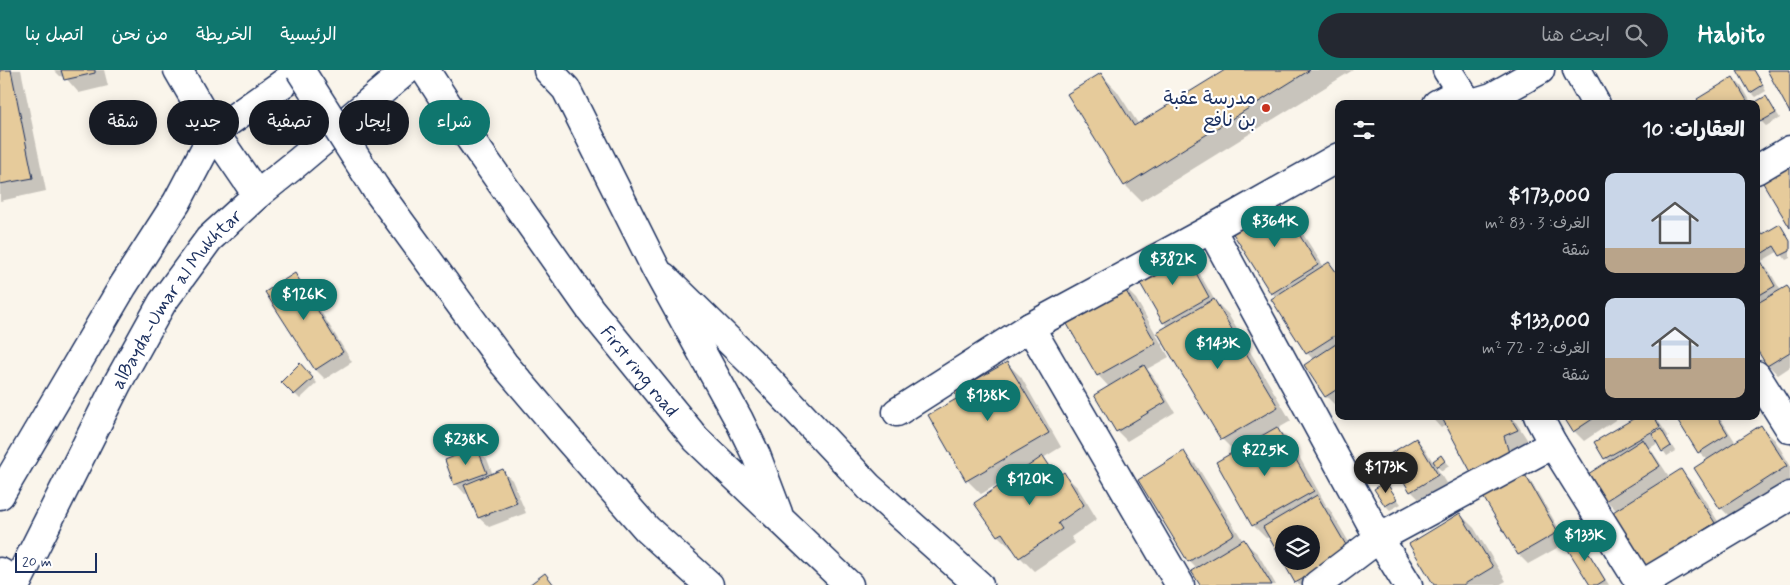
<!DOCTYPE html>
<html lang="ar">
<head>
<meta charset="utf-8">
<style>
	body { margin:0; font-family:Mynerve,"Playpen Sans Arabic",sans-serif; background:#242831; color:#f1f3f6; direction:rtl; height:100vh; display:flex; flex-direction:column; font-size:19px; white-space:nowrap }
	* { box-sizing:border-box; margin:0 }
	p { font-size:16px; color:#9ea1a6 }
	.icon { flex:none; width:28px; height:28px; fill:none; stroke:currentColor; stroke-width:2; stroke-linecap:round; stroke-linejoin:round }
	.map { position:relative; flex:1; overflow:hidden; direction:ltr }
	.sheet { position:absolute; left:1335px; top:30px; width:425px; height:320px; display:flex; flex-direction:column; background:#171b24; border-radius:10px; box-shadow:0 2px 12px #0003; direction:rtl }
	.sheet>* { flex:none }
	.top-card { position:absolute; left:15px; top:30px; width:475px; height:45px; direction:rtl; display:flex; gap:10px }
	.tools { position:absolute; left:1275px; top:455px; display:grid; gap:10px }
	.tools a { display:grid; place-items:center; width:45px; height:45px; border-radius:50%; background:#171b24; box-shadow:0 2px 12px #0003; font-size:25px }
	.scale { position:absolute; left:15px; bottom:12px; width:82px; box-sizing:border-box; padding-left:5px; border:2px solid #1b2f5e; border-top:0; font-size:14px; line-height:18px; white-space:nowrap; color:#1b2f5e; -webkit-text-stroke:4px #fff; paint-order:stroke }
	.price { position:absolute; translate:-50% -42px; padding:0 11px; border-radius:18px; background:#0f766e; color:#fff; font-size:16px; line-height:32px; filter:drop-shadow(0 1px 2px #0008) }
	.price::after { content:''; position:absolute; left:50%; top:30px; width:15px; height:11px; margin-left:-8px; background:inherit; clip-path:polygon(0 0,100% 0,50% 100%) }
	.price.on { background:#222; color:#fff }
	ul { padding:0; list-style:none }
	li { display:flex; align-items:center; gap:15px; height:125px; padding:0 15px }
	li span { display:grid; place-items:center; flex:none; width:140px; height:100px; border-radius:10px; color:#555 }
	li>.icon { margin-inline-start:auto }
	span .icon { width:60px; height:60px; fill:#fffc; stroke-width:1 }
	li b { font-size:21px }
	h2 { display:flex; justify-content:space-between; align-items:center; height:60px; padding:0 15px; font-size:21px }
	.tag { padding:0 18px; border-radius:22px; background:#171b24; box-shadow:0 2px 12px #0003; font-size:18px; line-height:45px }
	.tag.on { background:#0f766e; color:#fff }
	header { display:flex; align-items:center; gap:30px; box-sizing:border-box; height:70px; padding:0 25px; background:#0f766e; color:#fff }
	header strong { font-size:24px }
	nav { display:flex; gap:28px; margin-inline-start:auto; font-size:18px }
	.search { width:350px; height:45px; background:#242831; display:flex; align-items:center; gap:12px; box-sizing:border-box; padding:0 18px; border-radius:28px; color:#9ea1a6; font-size:19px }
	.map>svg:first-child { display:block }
</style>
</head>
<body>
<header>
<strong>Habito</strong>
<div class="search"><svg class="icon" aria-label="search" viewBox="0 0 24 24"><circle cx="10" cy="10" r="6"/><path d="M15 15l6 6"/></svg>ابحث هنا</div>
<nav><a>الرئيسية</a><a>الخريطة</a><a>من نحن</a><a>اتصل بنا</a></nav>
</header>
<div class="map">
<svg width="1790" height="515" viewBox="0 0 1790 515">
	<rect width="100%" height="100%" fill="#faf5eb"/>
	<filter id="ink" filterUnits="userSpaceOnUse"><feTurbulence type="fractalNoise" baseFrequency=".02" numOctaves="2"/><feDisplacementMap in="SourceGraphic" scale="10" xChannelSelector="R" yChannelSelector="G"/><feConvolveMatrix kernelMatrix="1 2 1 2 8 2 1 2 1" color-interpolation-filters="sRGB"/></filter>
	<g filter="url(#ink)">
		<g fill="#0003">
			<polygon points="0,0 21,0 46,121 0,131"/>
			<polygon points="54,0 104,0 108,16 79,23 65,7 60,6"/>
			<polygon points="1227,0 1353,0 1141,131 1125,115 1101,4 1117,21 1139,55"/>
			<polygon points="1738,0 1755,0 1766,21 1756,27 1751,22"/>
			<polygon points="1733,8 1743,18 1752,34 1702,34"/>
			<polygon points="1766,27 1780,48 1766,56 1761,51 1756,54 1756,34"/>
			<polygon points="1279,134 1292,147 1324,197 1329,194 1339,203 1339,334 1336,336 1326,326 1306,295 1314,290 1307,283 1276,227 1272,223"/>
			<polygon points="1756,154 1763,165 1779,155 1790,170 1790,188 1786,190 1779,181 1760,192 1770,202 1781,221 1790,220 1790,297 1778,305 1768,295 1756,275 1756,193 1760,192 1756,188"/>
			<polygon points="1183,181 1192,190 1215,231 1228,244 1291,351 1277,359 1291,372 1326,435 1325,435 1330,440 1363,496 1330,515 1299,515 1284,491 1311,491 1311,464 1284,464 1266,468 1253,455 1235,382 1222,369 1159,263 1168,257 1164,252"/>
			<polygon points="295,205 304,214 352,292 325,309 316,300"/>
			<polygon points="1122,215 1136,229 1169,287 1147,299 1153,306 1175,342 1127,371 1117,361 1109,317 1098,305 1065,247"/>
			<polygon points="1007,293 1021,307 1061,377 1043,388 1060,407 1064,404 1078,418 1097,449 1071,467 1075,473 1034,501 1020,487 1014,478 1012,479 998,466 976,433 1013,408 1012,406 981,424 967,410 930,346 959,329"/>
			<polygon points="300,295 317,313 300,329 283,312"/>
			<polygon points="1430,346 1512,346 1530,374 1522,397 1447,354 1441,358"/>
			<polygon points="1564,346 1621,346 1584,371 1574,361"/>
			<polygon points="1641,346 1655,346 1669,367 1667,368 1675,381 1667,386 1658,373 1650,378 1670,408 1681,401 1695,415 1728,467 1654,514 1617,441 1606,430 1609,392 1605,388"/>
			<polygon points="1661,346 1673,346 1666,351"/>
			<polygon points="1677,346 1719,346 1736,373 1761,357 1775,370 1790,395 1790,417 1735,452 1721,438 1708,390 1699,382"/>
			<polygon points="1416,369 1425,379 1433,392 1441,387 1449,396 1442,401 1435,395 1447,415 1421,431 1411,421"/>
			<polygon points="477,379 487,389 493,405 502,401 512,410 526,443 489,457 479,448 469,423 465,424 456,414 447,390"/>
			<polygon points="1184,383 1197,396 1243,471 1258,484 1276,515 1201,515 1197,499 1189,491 1139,410"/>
			<polygon points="1523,403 1532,413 1568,474 1578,468 1583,473 1609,515 1591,515 1566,473 1528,494 1519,485 1484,425"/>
			<polygon points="1386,414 1401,434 1390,440 1386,436"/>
			<polygon points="1460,444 1474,458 1506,511 1499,515 1436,515"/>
		</g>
		<g fill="#e6cb9b" stroke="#1b2f5e" fill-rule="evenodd">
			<polygon points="0,0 11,0 33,108 0,114"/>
			<polygon points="61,0 95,0 95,3 64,10"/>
			<polygon points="1225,0 1310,0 1124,116 1067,24 1101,3 1134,56"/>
			<polygon points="1737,0 1754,0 1763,15 1750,23"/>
			<polygon points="1767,0 1790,0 1790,43"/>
			<polygon points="1733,7 1749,34 1700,34 1697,29"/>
			<polygon points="1766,26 1776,43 1760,52 1756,45 1756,34 1752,34"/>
			<polygon points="1790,90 1790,158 1760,108"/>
			<polygon points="1279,132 1318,195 1271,224 1232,162"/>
			<polygon points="1780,154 1790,171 1790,181 1780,186 1774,176 1756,187 1756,168"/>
			<polygon points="1183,179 1209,227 1163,253 1136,206"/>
			<polygon points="1761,191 1775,216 1756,227 1756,193"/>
			<polygon points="1329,192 1339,206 1339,263 1306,284 1271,229"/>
			<polygon points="295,203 343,282 315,300 265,222"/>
			<polygon points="1122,214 1156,273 1097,306 1063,247"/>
			<polygon points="1787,216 1790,220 1790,282 1767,296 1756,278 1756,234"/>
			<polygon points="1214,229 1278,337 1221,370 1157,262"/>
			<polygon points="1339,272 1339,318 1325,327 1304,295"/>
			<polygon points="1007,292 1049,363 966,411 928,345 958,328 954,322"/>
			<polygon points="300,293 313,308 294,325 281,312"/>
			<polygon points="1144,295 1166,332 1116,362 1094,325"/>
			<polygon points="1445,346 1509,346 1518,360 1504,366 1509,383 1472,404 1442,348"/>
			<polygon points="1563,346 1597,346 1573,362"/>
			<polygon points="1638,346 1654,346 1660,357 1604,389 1594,372"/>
			<polygon points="1675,346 1717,346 1728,364 1698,383"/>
			<polygon points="1761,355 1787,396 1720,439 1694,398"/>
			<polygon points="1277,357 1314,421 1252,456 1216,392"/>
			<polygon points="1661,359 1671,376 1662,382 1652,364"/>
			<polygon points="1416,368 1438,405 1410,422 1388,385"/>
			<polygon points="1643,369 1660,396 1605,431 1588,404"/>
			<polygon points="477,377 487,403 454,415 445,390"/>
			<polygon points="1184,381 1234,464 1188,492 1138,410"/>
			<polygon points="1441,385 1445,391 1437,397 1433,391"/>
			<polygon points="1043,386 1057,407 1064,402 1084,435 1058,453 1062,459 1019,488 1002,463 997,466 974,433"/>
			<polygon points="503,399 517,433 478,448 464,415"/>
			<polygon points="1681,399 1715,453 1639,501 1605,447"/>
			<polygon points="1523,401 1558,462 1518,485 1482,425"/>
			<polygon points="1386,412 1397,429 1385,436 1374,419"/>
			<path d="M1317,425L1350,482L1295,513L1263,457ZM1284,464H1311V491H1284Z"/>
			<polygon points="1460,443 1493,497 1463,515 1434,515 1409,474"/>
			<polygon points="1579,467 1605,510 1597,515 1590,515 1565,475"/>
			<polygon points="1244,469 1272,515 1200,515 1191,501"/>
			<polygon points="545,503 554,515 529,515"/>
		</g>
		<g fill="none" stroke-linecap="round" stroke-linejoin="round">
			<g stroke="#1b2f5e" stroke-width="31">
				<g id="minor">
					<polyline points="1447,0 1469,34 1492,27 1540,0"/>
					<polyline points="1577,0 1596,34"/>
					<polyline points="1437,34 1460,22"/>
					<polyline points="1756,100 1790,80"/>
					<polyline points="1211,159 1379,468 1408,515"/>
					<polyline points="664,207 759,300 869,417 979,515"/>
					<polyline points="1756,305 1790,359"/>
					<polyline points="897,342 1030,257"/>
					<polyline points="1538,346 1553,374 1641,515"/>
					<polyline points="0,502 16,514"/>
					<polyline points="1180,515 1030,257 1211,159 1339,87"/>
					<polyline points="1317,515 1379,468 1553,374"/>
					<polyline points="1641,515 1790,426"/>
				</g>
			</g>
			<g stroke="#1b2f5e" stroke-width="31">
				<g id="major">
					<polyline points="178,0 214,62 257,125"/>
					<path id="s1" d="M425,0L464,60L590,239L696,369L849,515"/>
					<polyline points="548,0 566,19 656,199 739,350 756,385 778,443"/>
					<polyline points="376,119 504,294 567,368 647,459 709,515"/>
					<polyline points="0,425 123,216 177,132 214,62 302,0"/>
					<path id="s2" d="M16,515L117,314L162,233L209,169L257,125L298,92L407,0"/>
				</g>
			</g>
			<use href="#minor" stroke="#fff" stroke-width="28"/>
			<use href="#major" stroke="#fff" stroke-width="28"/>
			<g stroke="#1b2f5e" stroke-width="31" stroke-linecap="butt">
				<polyline id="major-bridge" points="300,0 376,119"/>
			</g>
			<use href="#major-bridge" stroke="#fff" stroke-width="28"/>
		</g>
	</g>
	<circle fill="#c8321e" stroke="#fff" stroke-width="2" cx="1266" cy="38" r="5"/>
	<g text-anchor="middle" stroke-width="4.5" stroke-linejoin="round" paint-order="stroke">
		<g font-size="19" fill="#1b2f5e" stroke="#fff" text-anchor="end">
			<text x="1256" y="34">مدرسة عقبة<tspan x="1256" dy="22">بن نافع</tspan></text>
		</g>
		<g font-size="19" fill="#1b2f5e" stroke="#fff">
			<text dy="7" stroke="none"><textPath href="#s2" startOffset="329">alBayda-Umar al Mukhtar</textPath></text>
			<text dy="7" stroke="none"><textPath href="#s1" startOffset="370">First ring road</textPath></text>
		</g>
	</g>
</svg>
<div class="tools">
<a><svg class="icon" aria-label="layers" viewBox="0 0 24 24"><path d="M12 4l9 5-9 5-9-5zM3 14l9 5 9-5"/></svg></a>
</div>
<div class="scale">20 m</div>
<b class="price" style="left:1275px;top:178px">$364K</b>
<b class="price" style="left:1173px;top:216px">$382K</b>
<b class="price" style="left:304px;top:251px">$126K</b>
<b class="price" style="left:1218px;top:300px">$143K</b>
<b class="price" style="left:988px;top:352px">$138K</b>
<b class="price" style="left:466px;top:396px">$238K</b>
<b class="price" style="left:1265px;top:407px">$225K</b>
<b class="price on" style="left:1386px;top:424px">$173K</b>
<b class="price" style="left:1030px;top:436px">$120K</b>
<b class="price" style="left:1585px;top:492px">$133K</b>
<div class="top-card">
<a class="tag on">شراء</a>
<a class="tag">إيجار</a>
<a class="tag">تصفية</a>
<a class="tag">جديد</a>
<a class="tag">شقة</a>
</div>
<section class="sheet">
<h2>العقارات: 10<svg class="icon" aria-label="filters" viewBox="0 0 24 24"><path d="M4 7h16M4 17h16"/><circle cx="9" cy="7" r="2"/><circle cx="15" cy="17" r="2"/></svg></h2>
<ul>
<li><span style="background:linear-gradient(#c9d6e8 75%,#b9a48a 0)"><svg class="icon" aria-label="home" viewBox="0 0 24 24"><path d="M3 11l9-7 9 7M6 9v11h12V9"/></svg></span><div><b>$173,000</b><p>الغرف: 3 · 83 m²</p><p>شقة</p></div></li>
<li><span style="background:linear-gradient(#c9d6e8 60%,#b9a48a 0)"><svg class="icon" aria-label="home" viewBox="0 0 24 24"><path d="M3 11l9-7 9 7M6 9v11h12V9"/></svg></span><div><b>$133,000</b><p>الغرف: 2 · 72 m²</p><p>شقة</p></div></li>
</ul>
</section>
</div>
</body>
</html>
